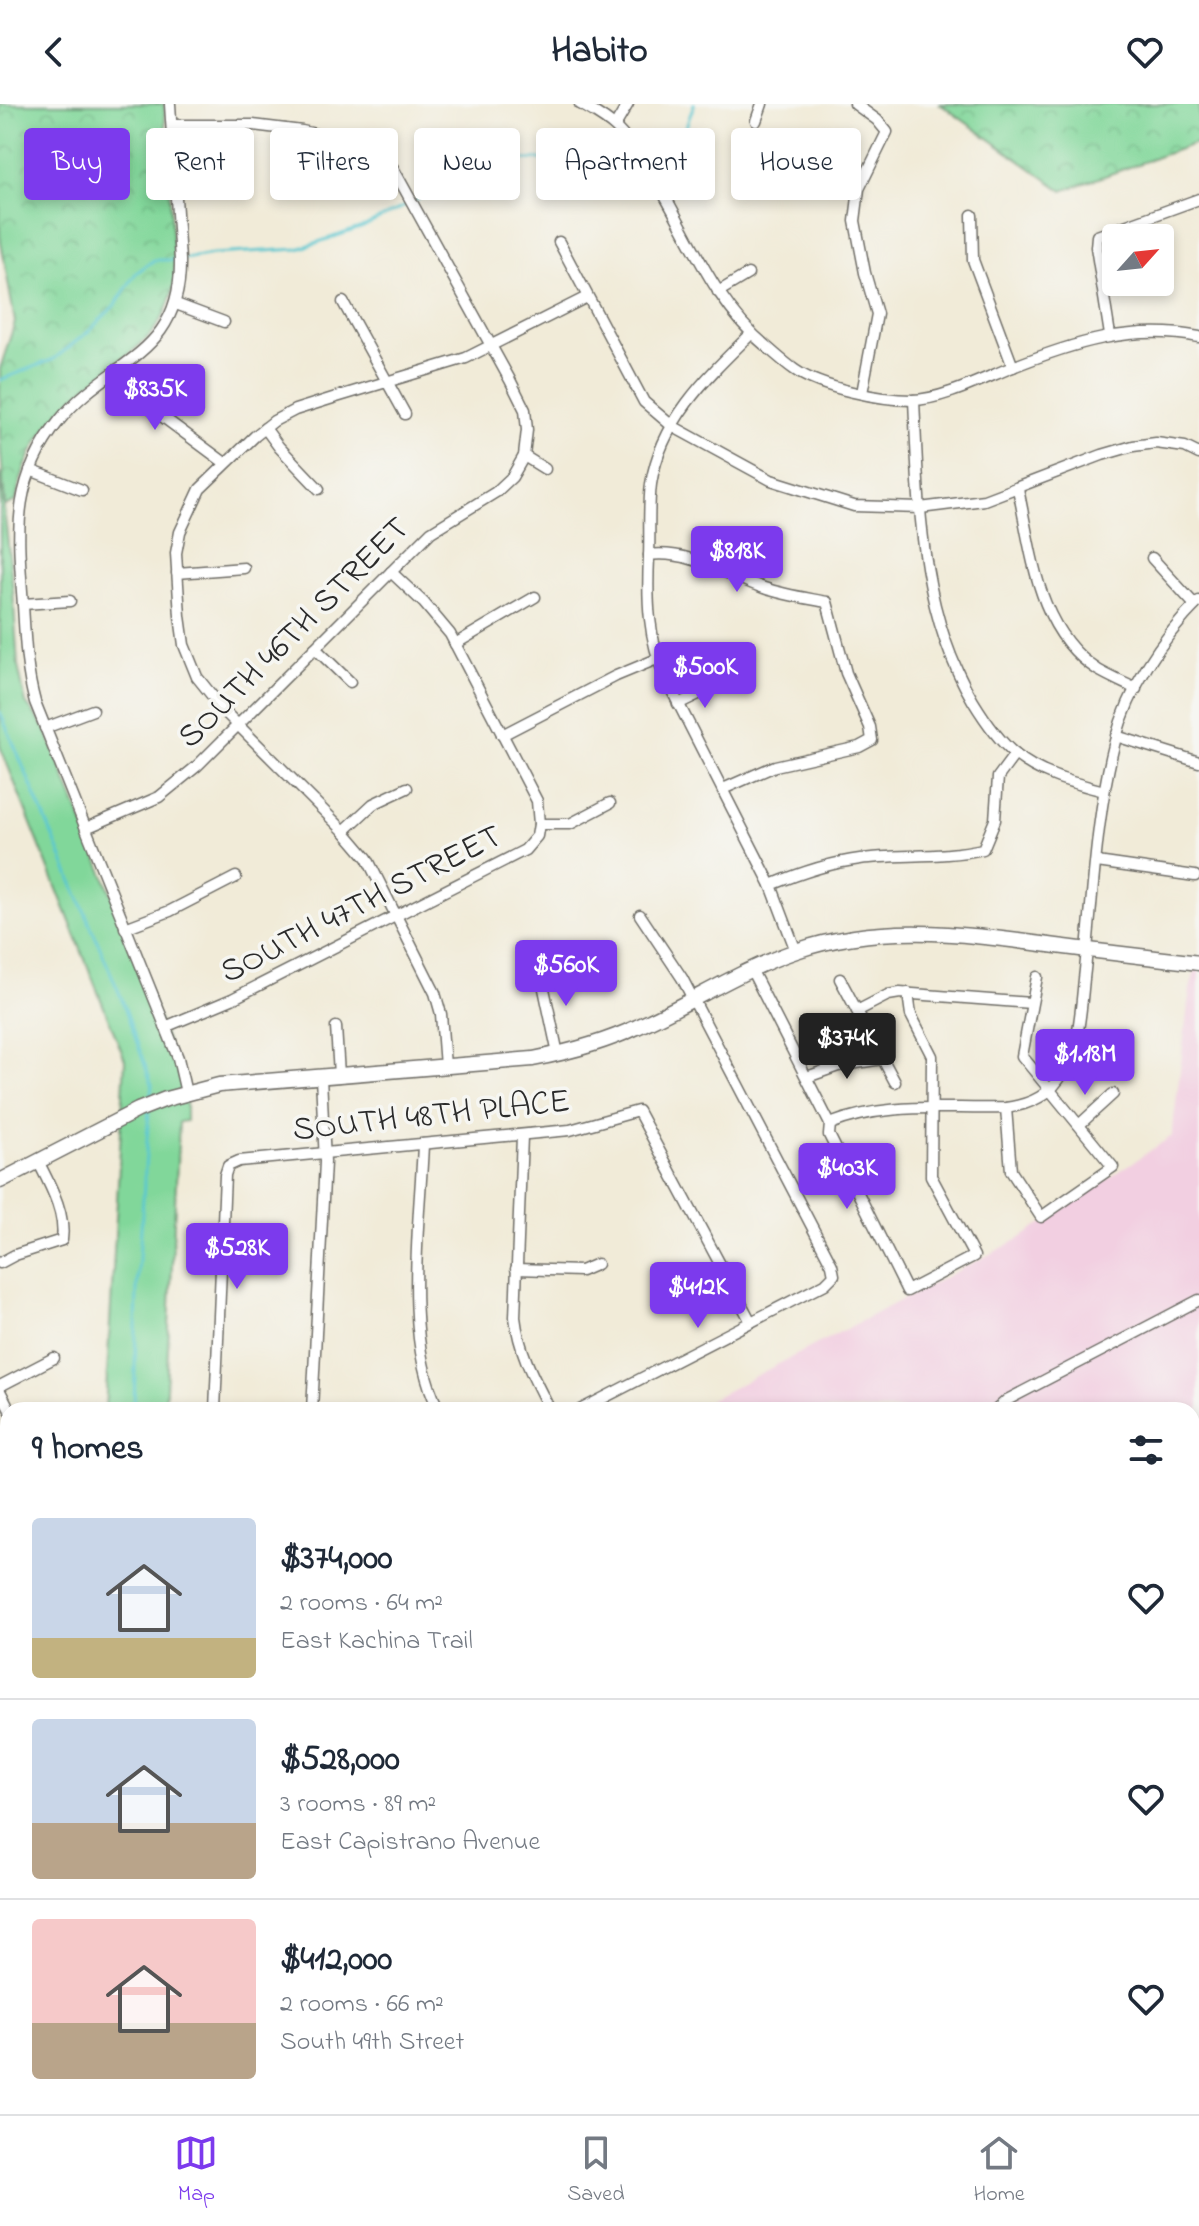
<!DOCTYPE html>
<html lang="en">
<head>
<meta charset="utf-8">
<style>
	body { margin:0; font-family:"Indie Flower",sans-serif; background:#f6f6f7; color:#1f2937; height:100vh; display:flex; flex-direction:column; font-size:30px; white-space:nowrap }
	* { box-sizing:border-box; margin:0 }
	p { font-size:26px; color:#747a83 }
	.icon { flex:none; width:44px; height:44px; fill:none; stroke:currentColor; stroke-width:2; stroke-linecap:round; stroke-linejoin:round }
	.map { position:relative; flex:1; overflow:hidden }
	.panel { position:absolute; left:0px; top:1298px; width:1200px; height:712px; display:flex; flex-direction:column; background:#fff; border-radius:24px 24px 0 0; box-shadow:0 4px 12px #0003 }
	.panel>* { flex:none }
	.guide { position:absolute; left:24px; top:24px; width:1152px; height:72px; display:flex; gap:16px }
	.needle { width:52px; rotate:63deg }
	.buttons { position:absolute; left:1102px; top:120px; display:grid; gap:16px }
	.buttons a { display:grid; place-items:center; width:72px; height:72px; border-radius:8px; background:#fff; box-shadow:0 4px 12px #0003; font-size:40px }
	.price { position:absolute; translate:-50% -68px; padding:0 18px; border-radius:8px; background:#7c3aed; color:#fff; font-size:26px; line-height:52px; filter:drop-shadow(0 2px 4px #0008) }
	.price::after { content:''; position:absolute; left:50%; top:48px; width:24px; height:18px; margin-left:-12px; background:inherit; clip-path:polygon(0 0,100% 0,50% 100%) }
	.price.selected { background:#222; color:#fff }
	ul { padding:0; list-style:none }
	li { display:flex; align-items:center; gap:24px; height:200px; padding:0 32px }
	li+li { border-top:2px solid #e0e1e3 }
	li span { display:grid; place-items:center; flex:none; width:224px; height:160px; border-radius:8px; color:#555 }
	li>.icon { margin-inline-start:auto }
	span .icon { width:96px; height:96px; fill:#fffc; stroke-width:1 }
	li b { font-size:34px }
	h2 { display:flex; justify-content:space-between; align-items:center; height:96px; padding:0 32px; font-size:34px }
	.chip { padding:0 28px; border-radius:8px; background:#fff; box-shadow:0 4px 12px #0003; font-size:28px; line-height:72px }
	.chip.selected { background:#7c3aed; color:#fff }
	header { display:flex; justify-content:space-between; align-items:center; height:104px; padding:0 32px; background:#fff; font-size:36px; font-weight:700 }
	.dock { display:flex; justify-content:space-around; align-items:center; height:112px; border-top:2px solid #e0e1e3; background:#fff; font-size:22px; color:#747a83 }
	.dock a { display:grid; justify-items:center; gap:4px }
	.dock .selected { color:#7c3aed }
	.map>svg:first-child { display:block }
</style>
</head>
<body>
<header><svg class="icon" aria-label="back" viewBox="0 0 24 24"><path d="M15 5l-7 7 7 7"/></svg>Habito<svg class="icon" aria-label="heart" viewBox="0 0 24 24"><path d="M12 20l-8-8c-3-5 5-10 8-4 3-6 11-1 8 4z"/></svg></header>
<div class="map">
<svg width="1199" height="2010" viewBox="0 0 1199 2010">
	<defs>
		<pattern id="park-crowns" width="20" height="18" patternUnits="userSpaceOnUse" patternTransform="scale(2)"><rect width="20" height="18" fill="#81d79a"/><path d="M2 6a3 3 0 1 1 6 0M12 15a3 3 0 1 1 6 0" fill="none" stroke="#70b985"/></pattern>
	</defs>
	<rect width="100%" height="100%" fill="#f6f6f2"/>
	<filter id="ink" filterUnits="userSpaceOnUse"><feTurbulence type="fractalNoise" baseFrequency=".0125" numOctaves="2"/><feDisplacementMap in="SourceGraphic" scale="16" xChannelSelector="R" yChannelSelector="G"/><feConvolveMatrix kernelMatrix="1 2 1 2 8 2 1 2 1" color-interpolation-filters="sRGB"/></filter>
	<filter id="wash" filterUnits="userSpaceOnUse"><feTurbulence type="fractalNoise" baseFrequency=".006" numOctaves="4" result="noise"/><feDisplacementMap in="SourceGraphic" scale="32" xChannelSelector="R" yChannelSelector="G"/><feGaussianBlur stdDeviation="1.8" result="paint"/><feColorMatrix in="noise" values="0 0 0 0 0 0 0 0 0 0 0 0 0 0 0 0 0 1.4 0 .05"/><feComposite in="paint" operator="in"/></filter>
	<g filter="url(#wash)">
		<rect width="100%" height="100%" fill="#f1ebd8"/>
		<g fill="#f2cfe1">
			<polygon points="1197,859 1199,859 1199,1707 1192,1709 1192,1306 690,1306 1019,1135 1172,1032 1190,885"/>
			<polygon points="0,1486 8,1501 8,1677 0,1683"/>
			<polygon points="0,1893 8,1894 8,2002 150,2002 140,2010 0,2010"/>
		</g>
		<polygon fill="#cfbdcf" points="1199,1832 1199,2010 674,2010 685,2002 1192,2002 1192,1834"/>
		<polygon fill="#81d79a" stroke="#568162" stroke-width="2" points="0,368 13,486 18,562 26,599 45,624 125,824 186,989 186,1017 179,1018 165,1306 105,1306 125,956 0,642"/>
		<g fill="url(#park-crowns)" stroke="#568162" stroke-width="2">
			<path d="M0,0H164L175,175C165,234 131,246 89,280C52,310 23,349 16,397L5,402L0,335V265L15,218L0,132Z"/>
			<polygon points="940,0 1199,0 1199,38 1063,87"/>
		</g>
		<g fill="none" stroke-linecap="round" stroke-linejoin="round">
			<g stroke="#5ac7d0" stroke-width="3">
				<polyline points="658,54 684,29 694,0"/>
				<polyline points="183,155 213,150 298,145 363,123 497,56 565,55 598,84 638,69"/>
				<polyline points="0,276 54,255 88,228 116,200 136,169 154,156 176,156"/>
				<polyline points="0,608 121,893 152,981 150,995"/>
				<polyline points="134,1306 137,1184 149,1006"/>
			</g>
		</g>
	</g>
	<g filter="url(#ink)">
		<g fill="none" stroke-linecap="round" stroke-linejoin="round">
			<g stroke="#706e68" stroke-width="13">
				<g id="street">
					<path d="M170,0L180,156C182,253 108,255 59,317C10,379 18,429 23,501C25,534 26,566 35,598L178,954L186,989"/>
					<path d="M580,0C592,7 606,14 616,24C678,86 696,185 767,243C776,251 785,259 795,266C821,284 881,296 912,296C941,296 983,275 1010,264C1072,239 1132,220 1199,233"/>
					<polyline points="855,0 877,16 887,28 859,85 855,117 865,169 877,210 862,289"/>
					<polyline points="756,17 762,0"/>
					<polyline points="615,22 628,0"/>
					<polyline points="285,25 286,80"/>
					<polyline points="972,111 973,156 1013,263"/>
					<polyline points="559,138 644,298 672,322 771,376 854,402 920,404 984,396 1102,351 1133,342 1156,339 1185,343 1199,350"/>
					<polyline points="718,188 748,170"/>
					<polyline points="343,198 405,310"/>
					<polyline points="176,200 224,218"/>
					<path d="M751,230C708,272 661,316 651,380C648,403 650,429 649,453C647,496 648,533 665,573L771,781L796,847"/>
					<polyline points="1110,231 1096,143 1097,132 1199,95"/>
					<polyline points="118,265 144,299 225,359"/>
					<path d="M914,296C919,399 919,506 973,597C984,615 998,636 1015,650C1040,671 1074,679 1104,687"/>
					<polyline points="265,324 279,343 319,385"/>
					<polyline points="524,352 545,365"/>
					<polyline points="30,366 82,386"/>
					<path d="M1018,385C1032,449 1037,527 1098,566C1110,573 1124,579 1136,585"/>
					<path d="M649,451C691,446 726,471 764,484C784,491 806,494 827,498L846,569L870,623L872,636L859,643L775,662L723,685"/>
					<polyline points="1152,454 1195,501"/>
					<polyline points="391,468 424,499 450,530 537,697 539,720"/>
					<polyline points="177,469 244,464"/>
					<polyline points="23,500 70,497"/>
					<polyline points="455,540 535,493"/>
					<polyline points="315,544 350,578"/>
					<polyline points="678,600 717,581"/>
					<polyline points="45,624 93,606"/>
					<polyline points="502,631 616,572 657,555"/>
					<polyline points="1116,632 1199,658"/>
					<polyline points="86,724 159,693 197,662 431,428 496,388 512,373 524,352 527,326 525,306 510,276 393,64 375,47 355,39 302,27 253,21 172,21"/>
					<polyline points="344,727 373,700 407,684"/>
					<polyline points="1097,758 1195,772"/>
					<path d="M771,781C800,769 828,759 860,755C901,750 942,754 983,745L995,716L998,673L1015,650"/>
					<polyline points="125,824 170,807 236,773"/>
					<polyline points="751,865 830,1020 829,1031 907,1187 974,1152 931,1072 932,952 911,911 908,889"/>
					<polyline points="540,866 558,950"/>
					<polyline points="840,875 895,978"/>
					<polyline points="857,907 888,891 900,889 1031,899"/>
					<polyline points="165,923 232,895 525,746 537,732 539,720 570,720 610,699"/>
					<polyline points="336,923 339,971"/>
					<polyline points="445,962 441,910 435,889 367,754 344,727 226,609 197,573 184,541 180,512 176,449 180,428 200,385 255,332 274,317 295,306 333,294 466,254 587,193"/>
					<polyline points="807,973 838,962 882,955"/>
					<polyline points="1006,1004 1011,1067 1041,1113 1113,1063 1022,952 1037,873"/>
					<path d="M830,1020C887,997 946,1006 1006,1004C1032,1000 1051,991 1064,967C1081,938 1081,898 1085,866C1093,790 1096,711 1115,637C1129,584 1161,535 1199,497"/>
					<polyline points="1079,1021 1113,990"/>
					<path d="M522,1032L515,1213C519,1248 534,1275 550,1306"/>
					<path d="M423,1040C420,1118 402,1235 439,1306"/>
					<path d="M0,1159L15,1151L62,1136C66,1109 50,1081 38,1057"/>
					<polyline points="516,1165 581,1167 597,1160"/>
					<polyline points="0,1282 54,1254"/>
					<polyline points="0,1287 10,1306"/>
					<polyline points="215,1306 225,1071 228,1062 239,1057 570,1026 638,1007 751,1218"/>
					<polyline points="312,1306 325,1058 321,973"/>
					<polyline points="580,1306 825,1180 834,1171 832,1161 682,874 640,811"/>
					<polyline points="996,1306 1007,1296 1199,1196"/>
				</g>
			</g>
			<g stroke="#706e68" stroke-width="17">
				<g id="secondary">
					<path d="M0,1077L138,1006L166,995L219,981L533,955C569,948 604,939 637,923C691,899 740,866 796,847C878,819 958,829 1042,840C1094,847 1147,853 1199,859"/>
					<polyline points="0,1429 8,1444"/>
					<polyline points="0,1474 8,1489"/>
					<polyline points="0,1693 8,1688"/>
					<polyline points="281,2002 285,2010"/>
					<polyline points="316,2002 320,2010"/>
				</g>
			</g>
			<g stroke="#706e68" stroke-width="21">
				<g id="highway">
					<polyline points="1192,1753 1199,1751"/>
					<polyline points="1192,1791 1199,1789"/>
					<polyline points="195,2010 208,2002"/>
					<polyline points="417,2010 439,2002"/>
					<polyline points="523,2010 545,2002"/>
					<polyline points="612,2010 627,2002"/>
				</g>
			</g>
			<use href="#street" stroke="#fff" stroke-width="10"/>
			<use href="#secondary" stroke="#fff" stroke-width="14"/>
			<use href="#highway" stroke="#fff" stroke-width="18"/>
		</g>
	</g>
	<g text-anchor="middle" stroke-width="7" stroke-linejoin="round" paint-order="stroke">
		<g font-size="34" fill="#2b2b2b" stroke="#f6f6f2">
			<text transform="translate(292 527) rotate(-45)" y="12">SOUTH 46TH STREET</text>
			<text transform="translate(360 798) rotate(-27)" y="12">SOUTH 47TH STREET</text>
			<text transform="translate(431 1009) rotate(-6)" y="12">SOUTH 48TH PLACE</text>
		</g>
	</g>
</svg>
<div class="buttons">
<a><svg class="needle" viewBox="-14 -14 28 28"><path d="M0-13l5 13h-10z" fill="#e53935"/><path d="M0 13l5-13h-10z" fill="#747a83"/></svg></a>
</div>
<b class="price" style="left:155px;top:328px">$835K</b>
<b class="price" style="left:737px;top:490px">$818K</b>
<b class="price" style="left:705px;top:606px">$500K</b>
<b class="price" style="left:566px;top:904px">$560K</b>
<b class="price selected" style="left:847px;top:977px">$374K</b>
<b class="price" style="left:1085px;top:993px">$1.18M</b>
<b class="price" style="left:847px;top:1107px">$403K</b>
<b class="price" style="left:237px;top:1187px">$528K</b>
<b class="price" style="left:698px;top:1226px">$412K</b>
<div class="guide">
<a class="chip selected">Buy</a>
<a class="chip">Rent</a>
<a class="chip">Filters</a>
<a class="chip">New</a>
<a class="chip">Apartment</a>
<a class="chip">House</a>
</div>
<section class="panel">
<h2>9 homes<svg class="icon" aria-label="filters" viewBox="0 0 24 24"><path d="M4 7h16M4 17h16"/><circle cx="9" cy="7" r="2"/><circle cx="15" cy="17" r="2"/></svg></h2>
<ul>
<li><span style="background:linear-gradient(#c9d6e8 75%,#c2b280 0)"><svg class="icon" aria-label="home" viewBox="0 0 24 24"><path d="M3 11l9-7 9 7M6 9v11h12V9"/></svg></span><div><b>$374,000</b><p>2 rooms · 64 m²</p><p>East Kachina Trail</p></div><svg class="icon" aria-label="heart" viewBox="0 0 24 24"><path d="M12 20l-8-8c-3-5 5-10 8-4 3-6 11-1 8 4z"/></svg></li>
<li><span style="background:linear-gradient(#c9d6e8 65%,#b9a48a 0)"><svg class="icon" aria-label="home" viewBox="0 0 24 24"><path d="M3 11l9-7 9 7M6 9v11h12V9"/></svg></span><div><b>$528,000</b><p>3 rooms · 89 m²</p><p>East Capistrano Avenue</p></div><svg class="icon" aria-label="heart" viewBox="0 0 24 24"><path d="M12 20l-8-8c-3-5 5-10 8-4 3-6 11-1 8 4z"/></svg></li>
<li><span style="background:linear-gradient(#f6c9c9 65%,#b9a48a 0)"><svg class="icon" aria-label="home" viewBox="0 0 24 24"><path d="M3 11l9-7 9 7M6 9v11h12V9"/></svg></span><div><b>$412,000</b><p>2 rooms · 66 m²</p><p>South 49th Street</p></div><svg class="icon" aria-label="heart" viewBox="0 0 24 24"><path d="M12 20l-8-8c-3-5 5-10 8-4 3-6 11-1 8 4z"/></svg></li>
</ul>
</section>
</div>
<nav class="dock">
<a class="selected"><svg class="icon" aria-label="map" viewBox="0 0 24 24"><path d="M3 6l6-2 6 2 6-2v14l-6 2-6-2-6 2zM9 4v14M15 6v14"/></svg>Map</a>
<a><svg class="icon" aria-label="saved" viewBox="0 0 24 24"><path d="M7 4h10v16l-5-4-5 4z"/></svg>Saved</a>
<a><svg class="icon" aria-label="home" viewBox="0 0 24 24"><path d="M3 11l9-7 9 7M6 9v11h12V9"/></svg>Home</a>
</nav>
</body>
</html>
